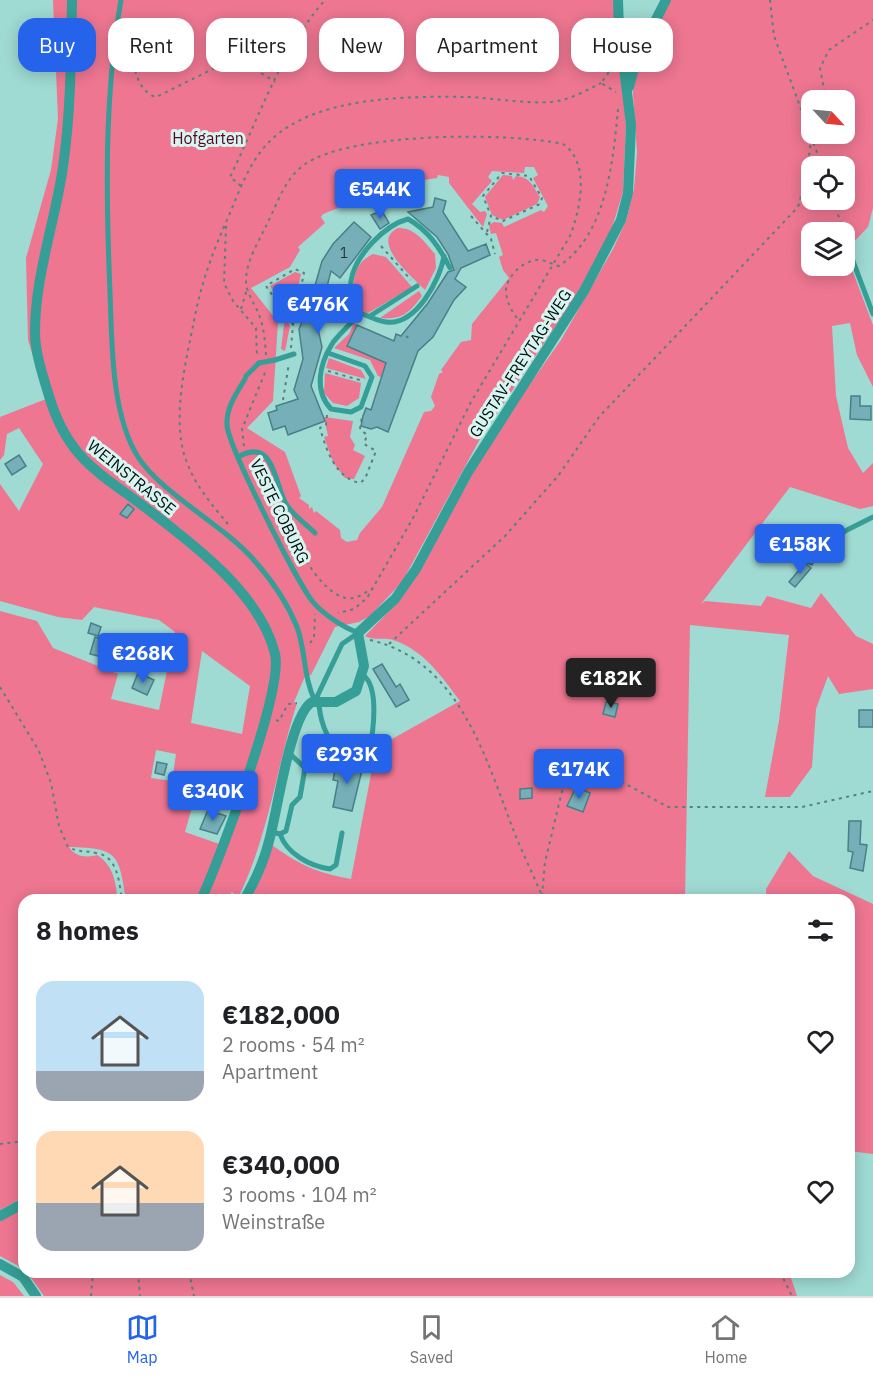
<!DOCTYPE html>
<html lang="en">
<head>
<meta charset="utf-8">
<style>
	body { margin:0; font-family:"IBM Plex Sans",sans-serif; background:#f6f6f6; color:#202124; height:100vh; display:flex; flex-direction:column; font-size:22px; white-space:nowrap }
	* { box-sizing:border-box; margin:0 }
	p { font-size:20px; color:#757577 }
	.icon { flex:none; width:33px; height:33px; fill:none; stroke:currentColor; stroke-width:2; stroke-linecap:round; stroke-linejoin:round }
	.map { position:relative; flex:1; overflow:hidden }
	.panel { position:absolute; left:18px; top:894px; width:837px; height:384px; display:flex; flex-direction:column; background:#fff; border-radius:18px; box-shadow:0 3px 15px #0003 }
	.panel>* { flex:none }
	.top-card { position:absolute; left:18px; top:18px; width:837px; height:54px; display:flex; gap:12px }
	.needle { width:39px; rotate:116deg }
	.controls { position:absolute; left:801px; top:90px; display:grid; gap:12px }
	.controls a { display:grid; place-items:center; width:54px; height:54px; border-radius:12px; background:#fff; box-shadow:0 3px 15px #0003; font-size:30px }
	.price { position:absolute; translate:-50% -51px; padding:0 14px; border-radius:6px; background:#2563eb; color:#fff; font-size:20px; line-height:39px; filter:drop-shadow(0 2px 3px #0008) }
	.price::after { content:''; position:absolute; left:50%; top:36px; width:18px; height:14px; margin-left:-9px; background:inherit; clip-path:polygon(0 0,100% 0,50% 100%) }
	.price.selected { background:#222; color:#fff }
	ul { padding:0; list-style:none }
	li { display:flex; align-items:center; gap:18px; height:150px; padding:0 18px }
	li span { display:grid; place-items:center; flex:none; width:168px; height:120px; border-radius:18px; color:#555 }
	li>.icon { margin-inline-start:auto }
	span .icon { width:72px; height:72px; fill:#fffc; stroke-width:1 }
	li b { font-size:26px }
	h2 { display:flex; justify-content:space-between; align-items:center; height:72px; padding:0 18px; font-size:26px }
	.chip { padding:0 21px; border-radius:18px; background:#fff; box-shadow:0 3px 15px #0003; font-size:21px; line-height:54px }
	.chip.selected { background:#2563eb; color:#fff }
	.menu { display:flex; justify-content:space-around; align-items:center; height:84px; border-top:2px solid #e0e0e0; background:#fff; font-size:16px; color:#757577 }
	.menu a { display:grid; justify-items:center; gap:3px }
	.menu .selected { color:#2563eb }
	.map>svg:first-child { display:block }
</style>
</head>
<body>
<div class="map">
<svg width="873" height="1296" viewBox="0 0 873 1296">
	<rect width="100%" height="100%" fill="#9fdad3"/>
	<g fill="#ee7691" fill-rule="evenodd">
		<path d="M53,0H615L626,124L623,192L610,234L579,291L481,437L402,582L370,616L359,622L335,627L311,675L305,676L294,702L297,703C276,769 269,835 238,898L232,892L227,900H126C119,854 118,848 69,847C76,857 85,858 97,855C114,866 115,881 118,900H24V1197L0,1210V611L37,621L53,648L118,674L111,699L159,710L175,632L159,620L94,607L82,620L58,617L0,601V484L19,511L43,464L19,428L7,434L4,455L0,460V417L46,399L28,340L26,258L51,170L58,119ZM525,167H534L538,175L533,178L548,206L544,212L541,210L504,227L502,223L494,222L489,225L491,234L496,233L503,255L499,257L503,270L509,278L472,324L471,340L461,342L441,370L443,372L439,374L431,397L435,406L431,411L424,412L382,507L360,533L357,540L347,542L341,538L340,530L316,511L314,513L312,507L309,509V505L299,498L301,496L285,452L247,428L273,401L278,322L251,288L290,267L300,250L298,247L325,223L321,217L323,214L377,193L381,187L388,190L405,183L437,178L438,175L449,177V183L483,227L487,214L485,211L480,212L472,204L492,181L488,177L492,171L524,173ZM202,651L250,686L242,734L191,723ZM156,750L176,754L172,781L151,778ZM196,793L239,805L225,846L185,832Z"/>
		<path d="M670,0H873V208L868,227L845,251L873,325V387L857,355L850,323L832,326L836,396L848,448L863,473L873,463V506L860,509L790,487L701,604L705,601L761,606L767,596L811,608L821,593L856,636L873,644V689L839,694L828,676L816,709L812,767L790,797H765L779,721L789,635L690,625L685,900H244L269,843C298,864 316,873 351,879L376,748L460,701C442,677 424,650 393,640C384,637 374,641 365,636L400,600L451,508L501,425L561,340L613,249L626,221L634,189L637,153L632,80L636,63ZM812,100H844V134H812ZM812,166H844V200H812ZM812,232H844V266H812Z"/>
		<path d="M503,175L512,176L513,180L516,176C530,177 533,186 540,197L537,204L503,220L492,215L485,197Z"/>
		<path d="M398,228C415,227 425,243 435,254L436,268L425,290C413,277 369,242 398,228Z"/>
		<path d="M373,254L386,257L412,287L365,315L360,313C352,291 348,266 373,254Z"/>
		<polygon points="295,272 301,274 291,319 270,286"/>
		<path d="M419,291L422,296C409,313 402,320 380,318Z"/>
		<polygon points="285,317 290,326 285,351 281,349"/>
		<polygon points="354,323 357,325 347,346 386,363 381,377 378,376 370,360 334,348 349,334"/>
		<polygon points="329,358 361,370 366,379 326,368"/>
		<polygon points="325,373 361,383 359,398 347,406 333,403 324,393"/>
		<polygon points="324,417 353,421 350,437 355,445 353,450 365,456 354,479 345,478 333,462 324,437 328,436"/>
		<polygon points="789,851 813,876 873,904 873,1154 849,1151 849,900 766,900 766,889"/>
		<polygon points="24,1206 24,1269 0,1256 0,1218"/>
		<polygon points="27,1272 789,1272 797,1296 44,1296"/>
		<polygon points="0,1275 13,1282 24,1296 0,1296"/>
	</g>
	<g fill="#76afb8" stroke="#488088" stroke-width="1.5">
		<polygon points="435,198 446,201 443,212 468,251 486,244 490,255 461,268 455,279 466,287 454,300 433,337 418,351 388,432 377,427 371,429 361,426 363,416 366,408 371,410 386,363 347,346 357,325 394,341 396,334 401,336 428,303 448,272 454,270 448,254 437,237 408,212 433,207"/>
		<polygon points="382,211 389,223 380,229 371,215"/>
		<polygon points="354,222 371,237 340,278 331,271 324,298 348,309 343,318 313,306 322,347 311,386 325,421 288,435 285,426 273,430 268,413 277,410 276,406 298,399 294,390 303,359 299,329 310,303 322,261 333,244"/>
		<polygon points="851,396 860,396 860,406 871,406 871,420 850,419"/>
		<polygon points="19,455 26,466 12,475 5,464"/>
		<polygon points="128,504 134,509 127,518 120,514"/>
		<polygon points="809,528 818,532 814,539 823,543 812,565 798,558 803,548 799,546"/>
		<polygon points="805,563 811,568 795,587 789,582"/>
		<polygon points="91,623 101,627 98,636 88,633"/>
		<polygon points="95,637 114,643 111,652 104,650 102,657 90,654"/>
		<polygon points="382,664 396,687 400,684 409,700 396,707 373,669"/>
		<polygon points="138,673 154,680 147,695 132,688"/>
		<polygon points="606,702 618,704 615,717 603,714"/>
		<rect x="859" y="710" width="14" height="17"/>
		<polygon points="337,761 363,766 352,811 333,807 338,781 333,780"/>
		<polygon points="157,762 167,764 164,775 155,773"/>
		<polygon points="576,787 590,793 583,812 567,806"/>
		<polygon points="532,788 532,798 520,799 520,789"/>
		<polygon points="208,810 226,816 217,834 200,829"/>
		<polygon points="849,821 861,821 860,844 867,845 863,871 850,868 853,852 848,851"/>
	</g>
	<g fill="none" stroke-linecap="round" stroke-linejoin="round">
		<g stroke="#59817c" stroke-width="2" stroke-dasharray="3 4.5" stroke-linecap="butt">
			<polyline points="770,0 774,36 822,166"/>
			<path d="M126,19C133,42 129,89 156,97L225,63C244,62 260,72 275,82"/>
			<polyline points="234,63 249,52 262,32 284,62"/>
			<polyline points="613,66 601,83 616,92"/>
			<polyline points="826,100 820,68 829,50 873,20"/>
			<path d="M241,186L230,177C259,118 281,50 325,0"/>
			<polyline points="834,200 843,232"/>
			<polyline points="471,216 491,239 495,254"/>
			<polyline points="226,226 224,283 233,301 256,328 257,357"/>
			<polyline points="487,232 491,216 483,196 502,173 529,176 542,198 540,204 503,221 491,216"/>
			<polyline points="381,246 411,280"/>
			<polyline points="241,309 247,289"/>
			<path d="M517,318C511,310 507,303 506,292C505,277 525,258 541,260C548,261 553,265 559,266C607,234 613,161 618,109"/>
			<polyline points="406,336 410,339"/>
			<polyline points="291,348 293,325 266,286 295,269 304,273 293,325"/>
			<path d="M266,355C265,342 264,327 259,315C255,304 246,293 246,281C246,261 258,243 266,226C277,205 284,179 304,165C349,132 507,132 563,144C591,163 580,210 570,236L471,402L413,518L367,598L354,609L338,613"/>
			<polyline points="328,371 363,381"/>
			<polyline points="283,400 289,363"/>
			<path d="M327,415L326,425L320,428C326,449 335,478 360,483L365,479L376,451L364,444L367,435L360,429L362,416"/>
			<polyline points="244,446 242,429 266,370"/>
			<path d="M288,520C294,543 320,593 346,598C356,600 364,593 372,589"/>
			<path d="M228,524C212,505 194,484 186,460C171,420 186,361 194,321C201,282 214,249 230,213C240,189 250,161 269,142C314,96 408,96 468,97C495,98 523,104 550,102C568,101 585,91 601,83"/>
			<path d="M370,640C461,661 486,760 516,837C525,858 535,879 544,900"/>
			<polyline points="310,643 314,638 315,614"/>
			<polyline points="389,644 505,536 558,476 599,417 798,207 806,179 812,133"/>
			<path d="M0,687L39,751L51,783L59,826L68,847C80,853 84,850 96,853C118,856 119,882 122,900"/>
			<polyline points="276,720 279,721 288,704 297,703"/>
			<polyline points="542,896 545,862 571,754 668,807 802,807 873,791"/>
			<polyline points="0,1144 24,1141"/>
			<polyline points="138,1272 140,1296"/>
			<polyline points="189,1272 194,1296"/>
			<polyline points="780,1272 792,1296"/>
			<polyline points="91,1296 93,1272"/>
		</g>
		<g stroke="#359e96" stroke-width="5">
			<path d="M121,0C104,98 106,195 110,293C112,343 111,414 138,457C161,493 222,524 253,559C270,578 287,602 297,627C306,651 303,677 315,701"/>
			<polyline points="845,240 873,314"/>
			<path d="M444,256C440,280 416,326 386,322C378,321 368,316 360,313C354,302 350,293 351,281C355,255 385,225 408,219C428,230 440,248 450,268"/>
			<polyline points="370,316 417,286"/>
			<path d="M331,354L365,366L372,377L361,407L351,412L331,409C314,391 319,365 332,344C336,337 353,322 360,313"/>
			<polyline points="275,360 294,354"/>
			<polyline points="246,376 259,363"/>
			<path d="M245,379C236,394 226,408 227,425C228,446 298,584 313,602C324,615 343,627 358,633"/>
			<path d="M238,457C273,437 274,480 285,502C291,514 306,524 315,533"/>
			<polyline points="827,545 845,531 873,517"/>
			<polyline points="315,701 342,644 358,633"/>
			<path d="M319,701C319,716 326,742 340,750C347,754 361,752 369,752C373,734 380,687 363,675"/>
			<polyline points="272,832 280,834 286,831 292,805 300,797 305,768 289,753"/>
			<path d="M280,834C287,854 310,866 330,869L336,865L342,833"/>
		</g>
		<g stroke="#359e96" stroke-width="10">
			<path d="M72,0C71,56 71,111 63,167C55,222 35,276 35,332C35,353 43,376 49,396C67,456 95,470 142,505C189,541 260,592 275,654C284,689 219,861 201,900"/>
			<polyline points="619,28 633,36 648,33"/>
			<polyline points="629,87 637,56 666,0"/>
			<path d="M244,900C255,881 264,862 269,841C277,814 290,715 312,702H336L356,691L364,666L358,633L395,599L416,569L468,472L584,291L621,220L628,193L631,125L619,28L618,0"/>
			<polyline points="0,1216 24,1203"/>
			<polyline points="0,1264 23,1277 36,1296"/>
		</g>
		<polyline stroke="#359e96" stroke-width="5" points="259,363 275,360"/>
	</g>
	<g text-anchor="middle" stroke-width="6" stroke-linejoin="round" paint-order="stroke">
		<g font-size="14" fill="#1e3838">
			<text x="344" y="258">1</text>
		</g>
		<g font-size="16" fill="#560824" stroke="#d8f4f0">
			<text x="208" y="144">Hofgarten</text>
		</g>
		<g font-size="16" fill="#00100e" stroke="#d8f4f0">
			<text transform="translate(520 363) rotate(-57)" y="6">GUSTAV-FREYTAG-WEG</text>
			<text transform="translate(132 477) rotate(39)" y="6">WEINSTRASSE</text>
			<text transform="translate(280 511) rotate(64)" y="6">VESTE COBURG</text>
		</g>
	</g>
</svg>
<div class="controls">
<a><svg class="needle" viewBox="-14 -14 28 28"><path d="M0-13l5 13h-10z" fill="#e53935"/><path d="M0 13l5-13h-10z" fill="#757577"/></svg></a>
<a><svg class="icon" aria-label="locate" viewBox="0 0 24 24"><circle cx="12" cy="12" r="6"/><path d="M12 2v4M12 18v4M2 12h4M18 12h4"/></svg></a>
<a><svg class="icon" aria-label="layers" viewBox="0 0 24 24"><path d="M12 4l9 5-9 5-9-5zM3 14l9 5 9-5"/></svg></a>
</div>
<b class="price" style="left:380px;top:220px">€544K</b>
<b class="price" style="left:318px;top:335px">€476K</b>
<b class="price" style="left:800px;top:575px">€158K</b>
<b class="price" style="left:143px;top:684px">€268K</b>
<b class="price selected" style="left:611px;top:709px">€182K</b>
<b class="price" style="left:347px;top:785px">€293K</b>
<b class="price" style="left:579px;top:800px">€174K</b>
<b class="price" style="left:213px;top:822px">€340K</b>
<div class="top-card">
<a class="chip selected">Buy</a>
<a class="chip">Rent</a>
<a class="chip">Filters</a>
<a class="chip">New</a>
<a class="chip">Apartment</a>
<a class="chip">House</a>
</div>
<section class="panel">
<h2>8 homes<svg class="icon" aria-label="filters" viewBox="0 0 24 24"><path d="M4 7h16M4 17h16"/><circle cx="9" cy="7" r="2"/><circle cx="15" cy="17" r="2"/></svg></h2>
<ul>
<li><span style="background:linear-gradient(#bfe0f5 75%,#9aa5b1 0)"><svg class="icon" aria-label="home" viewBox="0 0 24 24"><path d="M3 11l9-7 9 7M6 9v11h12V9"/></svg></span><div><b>€182,000</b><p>2 rooms · 54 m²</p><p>Apartment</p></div><svg class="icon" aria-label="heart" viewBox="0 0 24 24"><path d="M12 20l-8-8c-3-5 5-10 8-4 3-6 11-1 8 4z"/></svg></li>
<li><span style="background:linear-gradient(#ffd9b3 60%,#9aa5b1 0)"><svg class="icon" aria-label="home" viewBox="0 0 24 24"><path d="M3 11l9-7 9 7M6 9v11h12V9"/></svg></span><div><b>€340,000</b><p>3 rooms · 104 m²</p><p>Weinstraße</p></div><svg class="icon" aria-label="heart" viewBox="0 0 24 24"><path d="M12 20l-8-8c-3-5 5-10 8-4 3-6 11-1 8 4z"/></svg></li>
</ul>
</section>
</div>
<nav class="menu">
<a class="selected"><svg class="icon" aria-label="map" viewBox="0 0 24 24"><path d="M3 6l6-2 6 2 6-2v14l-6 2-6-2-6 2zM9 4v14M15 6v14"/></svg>Map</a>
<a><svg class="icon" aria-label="saved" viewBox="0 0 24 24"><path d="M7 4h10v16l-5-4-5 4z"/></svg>Saved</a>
<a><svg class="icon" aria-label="home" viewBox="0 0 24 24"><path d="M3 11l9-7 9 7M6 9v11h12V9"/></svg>Home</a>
</nav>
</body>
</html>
